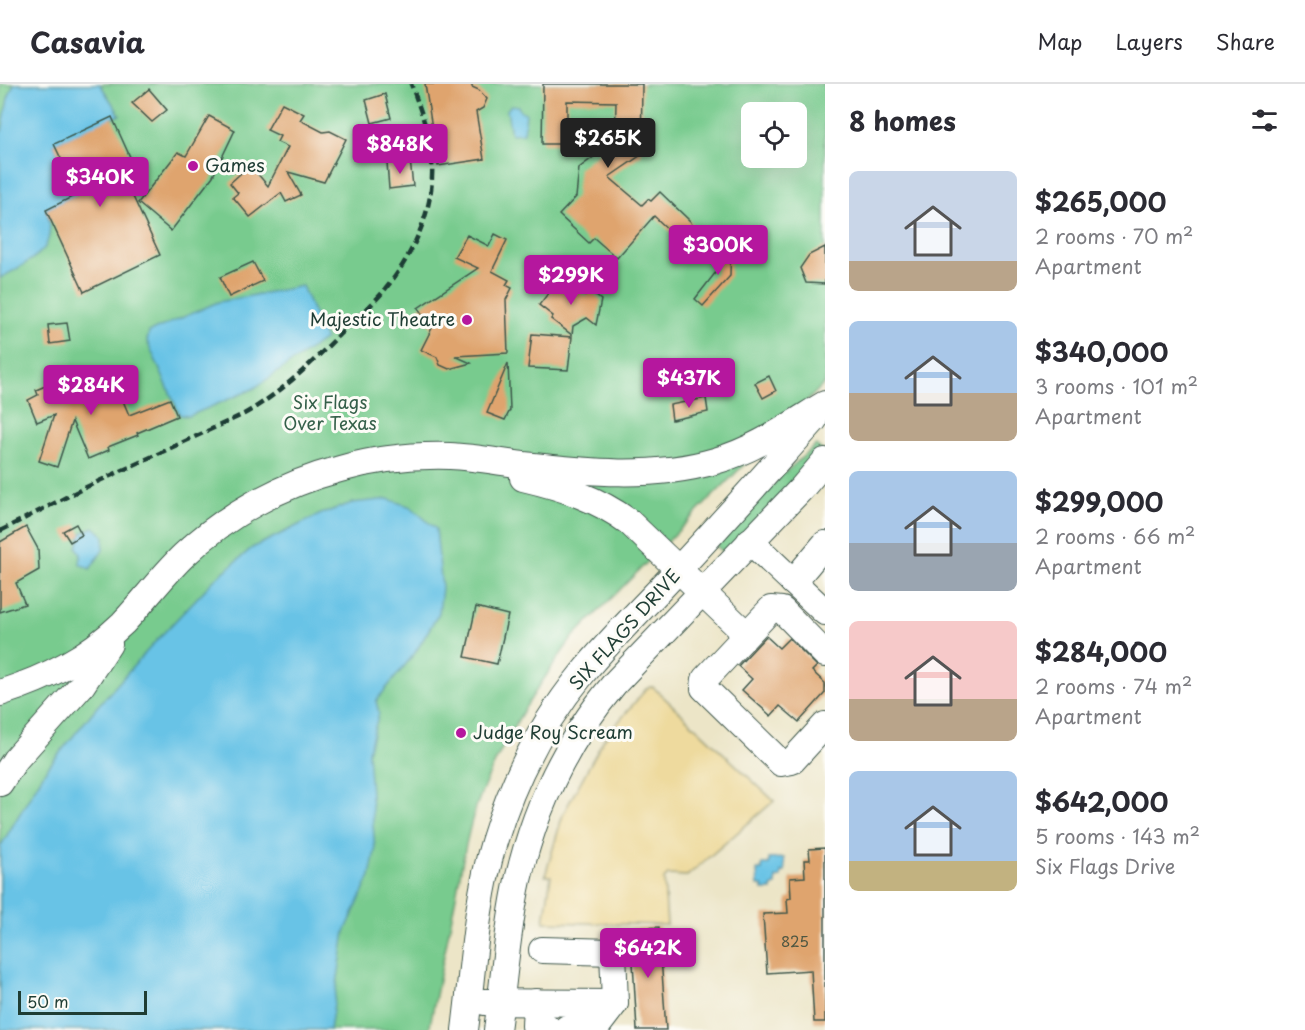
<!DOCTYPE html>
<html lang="en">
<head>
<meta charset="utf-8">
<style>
	body { margin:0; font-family:"Playpen Sans",sans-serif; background:#f2f2f3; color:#2b2b33; height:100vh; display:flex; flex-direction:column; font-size:22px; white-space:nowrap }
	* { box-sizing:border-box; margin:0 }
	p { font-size:20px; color:#7c7c81 }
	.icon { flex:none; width:33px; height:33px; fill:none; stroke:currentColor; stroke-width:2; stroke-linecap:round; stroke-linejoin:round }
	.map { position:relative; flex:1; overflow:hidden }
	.panel { display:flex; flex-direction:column; background:#fff; width:480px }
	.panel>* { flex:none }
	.fabs { position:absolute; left:741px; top:18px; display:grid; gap:12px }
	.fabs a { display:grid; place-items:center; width:66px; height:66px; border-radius:9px; background:#fff; box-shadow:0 6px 24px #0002; font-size:30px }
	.scale { position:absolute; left:18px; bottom:15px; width:129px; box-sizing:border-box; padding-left:6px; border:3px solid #1f3d34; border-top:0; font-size:16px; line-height:21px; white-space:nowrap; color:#1f3d34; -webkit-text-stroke:4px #fdfcf7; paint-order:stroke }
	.price { position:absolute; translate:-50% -51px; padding:0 14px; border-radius:6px; background:#b5179e; color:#fff; font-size:20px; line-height:39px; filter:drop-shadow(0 2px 3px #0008) }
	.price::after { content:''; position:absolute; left:50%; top:36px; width:18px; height:14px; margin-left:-9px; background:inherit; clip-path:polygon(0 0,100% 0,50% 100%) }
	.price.active { background:#222; color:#fff }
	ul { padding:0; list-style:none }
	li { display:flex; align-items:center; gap:18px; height:150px; padding:0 24px }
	li span { display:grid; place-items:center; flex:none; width:168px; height:120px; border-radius:9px; color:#555 }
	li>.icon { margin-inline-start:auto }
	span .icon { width:72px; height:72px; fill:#fffc; stroke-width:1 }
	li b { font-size:26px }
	h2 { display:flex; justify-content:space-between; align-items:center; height:72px; padding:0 24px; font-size:26px }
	header { display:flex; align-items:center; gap:36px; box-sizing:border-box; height:84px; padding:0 30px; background:#fff; border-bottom:2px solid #e1e1e2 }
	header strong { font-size:28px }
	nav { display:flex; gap:33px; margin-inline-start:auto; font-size:21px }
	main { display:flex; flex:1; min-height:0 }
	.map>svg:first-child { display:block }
</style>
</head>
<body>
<header>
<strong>Casavia</strong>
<nav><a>Map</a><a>Layers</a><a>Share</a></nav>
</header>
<main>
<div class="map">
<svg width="825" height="946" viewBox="0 0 825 946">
	<rect width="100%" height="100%" fill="#fdfcf7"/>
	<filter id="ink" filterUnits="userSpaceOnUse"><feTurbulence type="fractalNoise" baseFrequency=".0167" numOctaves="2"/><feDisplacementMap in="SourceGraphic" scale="12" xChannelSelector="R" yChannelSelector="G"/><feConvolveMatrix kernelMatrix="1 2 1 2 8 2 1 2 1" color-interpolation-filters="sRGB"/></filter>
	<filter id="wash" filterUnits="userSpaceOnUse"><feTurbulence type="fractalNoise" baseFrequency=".008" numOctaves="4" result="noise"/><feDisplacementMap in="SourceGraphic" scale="24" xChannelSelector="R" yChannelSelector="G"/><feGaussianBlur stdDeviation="1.35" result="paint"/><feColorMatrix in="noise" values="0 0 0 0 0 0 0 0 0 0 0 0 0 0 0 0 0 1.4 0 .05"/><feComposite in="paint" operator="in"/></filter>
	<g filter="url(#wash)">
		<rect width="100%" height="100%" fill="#ece5c7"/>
		<g fill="#78cb8e" stroke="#4c8461" stroke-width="1.5" fill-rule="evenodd">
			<path d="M0,0H825V299L573,553C535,606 498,662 476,723C466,752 462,782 456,812C447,857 438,901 429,946H0ZM752,28H796V74H752Z"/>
			<polygon points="816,361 823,367 727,471 716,462 781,392"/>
		</g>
		<polygon fill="#eeda9e" stroke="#868c69" stroke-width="1.5" points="650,603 653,603 774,717 687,792 668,791 664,795 667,841 544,838 551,792 545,792 563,730 604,655 646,605"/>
		<g fill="#68c3e6" stroke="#44808d" stroke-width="1.5">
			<path d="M14,0H100L120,31L54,60L78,110L46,126C51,137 51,152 45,163C39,173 10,189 0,194V47H2L8,14Z"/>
			<polygon points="511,21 518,22 520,27 526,29 524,49 511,50 507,26"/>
			<polygon points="302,202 325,255 253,305 189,332 180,331 147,257 149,248 218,218"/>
			<polygon points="388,415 411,423 436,445 442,504 439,529 415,569 376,617 379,629 368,668 375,767 370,792 345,848 330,946 0,946 0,763 45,687 96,624 157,556 214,496 252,464 321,430 352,419"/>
			<polygon points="94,443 104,452 103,466 90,485 80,480 81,471 77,463 82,449"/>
			<polygon points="784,774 785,788 781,788 781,793 776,794 776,801 772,802 772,806 763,806 763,802 758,802 757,786 762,786 762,780 769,780 769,775"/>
		</g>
		<g id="blocks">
			<g fill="#dfa46e">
				<polygon points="425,0 472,0 472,3 479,6 487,15 483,24 476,28 484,75 438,82"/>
				<polygon points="543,0 642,0 641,71 609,93 642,121 648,115 651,117 660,108 691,138 694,147 674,151 654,132 617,174 594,154 589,159 559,131 576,113 579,84 615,57 616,18 567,17 567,60 542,60"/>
				<polygon points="149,5 167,26 152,38 132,19"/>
				<polygon points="385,10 391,34 372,39 366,16"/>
				<polygon points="282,19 304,30 300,36 323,48 330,47 346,55 324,98 288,88 301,111 286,118 281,109 250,133 233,113 238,109 230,99 250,81 268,102 288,63 277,58 280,52 267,46"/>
				<polygon points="209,32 235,46 213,92 171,147 138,119 178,68 186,72"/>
				<polygon points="112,33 135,84 123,91 160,171 84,208 46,126 78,110 54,60"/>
				<polygon points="410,76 413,102 389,105 387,79"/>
				<polygon points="495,150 507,156 492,187 509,196 506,201 512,204 506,216 508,269 455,272 471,279 449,285 440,281 437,273 421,266 432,244 418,224 478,184 454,173 467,151 489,162"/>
				<polygon points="728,153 731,153 730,192 703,222 695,215 716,188"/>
				<polygon points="825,163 825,200 806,199 800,184 809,171"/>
				<polygon points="253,178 263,197 229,213 220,193"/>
				<polygon points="560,194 585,212 589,206 601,216 596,241 587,234 573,242 572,251 551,235 553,232 539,221"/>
				<polygon points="67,239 70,257 50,260 48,241"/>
				<polygon points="532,250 572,253 568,286 528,284"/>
				<polygon points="508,279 510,326 505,336 487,329"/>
				<polygon points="111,288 129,331 170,315 177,332 137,349 138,351 108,363 109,366 88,375 72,337 57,383 39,377 54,331 37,338 28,316 38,311 36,306 71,291 76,303"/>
				<polygon points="769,292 776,307 763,314 755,299"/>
				<polygon points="706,314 708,328 672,336 670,321"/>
				<polygon points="76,440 82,451 70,458 63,447"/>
				<polygon points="26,443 38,465 39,486 16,499 25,520 0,528 0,458"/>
				<polygon points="476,523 508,531 497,580 465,573"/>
				<polygon points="766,552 779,564 789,554 817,582 812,587 825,599 825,609 799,638 780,622 771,632 742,606 752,595 738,582"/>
				<polygon points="825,764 825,938 814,938 811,886 767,889 763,830 788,829 787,815 791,814 790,794 805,793 804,776 810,776 809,765"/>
				<polygon points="659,843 666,946 637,946 631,845"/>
			</g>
		</g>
	</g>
	<g filter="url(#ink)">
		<use href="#blocks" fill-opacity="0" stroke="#3e564a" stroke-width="1.5"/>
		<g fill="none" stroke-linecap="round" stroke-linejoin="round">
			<g stroke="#3e564a" stroke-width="28">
				<g id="minor">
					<path d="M523,394C561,403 597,414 629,438L746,550"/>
					<polyline points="750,457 825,528"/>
					<polyline points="793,498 825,460"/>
					<polyline points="825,570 782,526 771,525 705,595 704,604 781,679 792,677 825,641"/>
					<path d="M0,609C47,594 87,574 123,539C144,517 162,492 184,471C227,430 283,400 340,385C375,375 414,371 450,372C474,373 499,378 523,381C586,388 653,395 715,377C755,366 790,341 825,320"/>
					<polyline points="0,699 15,676 82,601 109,560"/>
					<polyline points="484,918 615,919 613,868 542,866"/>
					<polyline points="536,918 535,942 547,943"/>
					<polyline points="567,944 596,944 615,919"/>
					<path d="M465,946C473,884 476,818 494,758C512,698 542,639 582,590C611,554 646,521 677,487C724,437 769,386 814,336"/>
					<path d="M497,946C504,896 507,845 518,796C535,723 567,656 615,599L802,404L825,377"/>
				</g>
			</g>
			<use href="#minor" stroke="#fff" stroke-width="26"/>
			<path stroke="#1f3d34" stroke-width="4.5" stroke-dasharray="9 4.5" stroke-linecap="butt" d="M0,447L82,405L244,330C281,309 310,281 339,251C353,237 369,224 382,209C408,179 431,134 432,93C434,61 422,30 411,0"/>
		</g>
	</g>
	<g fill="#b5179e" stroke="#fdfcf7" stroke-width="2">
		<circle cx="193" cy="82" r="6"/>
		<circle cx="467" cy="236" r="6"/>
		<circle cx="461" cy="649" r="6"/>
	</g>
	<g text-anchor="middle" stroke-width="6" stroke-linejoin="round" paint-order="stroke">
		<g font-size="15" fill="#4f5742">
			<text x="795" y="863">825</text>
		</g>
		<g font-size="18" fill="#1f3d34" stroke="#fdfcf7" text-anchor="start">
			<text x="205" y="88">Games</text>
			<text x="455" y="242" text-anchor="end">Majestic Theatre</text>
			<text x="473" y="655">Judge Roy Scream</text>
		</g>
		<g font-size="18" fill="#35604a" stroke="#fdfcf7">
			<text x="330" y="325">Six Flags<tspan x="330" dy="21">Over Texas</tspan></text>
		</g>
		<g font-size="18" fill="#1f3d34" stroke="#fdfcf7">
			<text transform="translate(625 546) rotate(-48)" y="6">SIX FLAGS DRIVE</text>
		</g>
	</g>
</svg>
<div class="fabs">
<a><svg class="icon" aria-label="locate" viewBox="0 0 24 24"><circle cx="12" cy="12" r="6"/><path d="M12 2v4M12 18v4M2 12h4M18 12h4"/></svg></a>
</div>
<div class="scale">50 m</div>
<b class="price active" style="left:608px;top:85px">$265K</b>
<b class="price" style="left:400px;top:91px">$848K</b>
<b class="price" style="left:100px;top:124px">$340K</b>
<b class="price" style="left:718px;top:192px">$300K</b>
<b class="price" style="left:571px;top:222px">$299K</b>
<b class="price" style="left:689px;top:325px">$437K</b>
<b class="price" style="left:91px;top:332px">$284K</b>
<b class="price" style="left:648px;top:895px">$642K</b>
</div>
<section class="panel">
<h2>8 homes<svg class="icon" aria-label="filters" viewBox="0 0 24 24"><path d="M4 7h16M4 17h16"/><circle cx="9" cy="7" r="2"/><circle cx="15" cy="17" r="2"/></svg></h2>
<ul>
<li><span style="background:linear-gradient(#c9d6e8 75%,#b9a48a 0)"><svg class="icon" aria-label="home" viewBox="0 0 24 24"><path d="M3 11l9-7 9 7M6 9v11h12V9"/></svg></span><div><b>$265,000</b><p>2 rooms · 70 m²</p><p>Apartment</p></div></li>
<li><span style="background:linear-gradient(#a9c7e8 60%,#b9a48a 0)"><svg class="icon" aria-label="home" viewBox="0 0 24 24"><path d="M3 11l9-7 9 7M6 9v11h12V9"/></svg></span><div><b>$340,000</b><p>3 rooms · 101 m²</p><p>Apartment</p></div></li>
<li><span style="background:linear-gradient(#a9c7e8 60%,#9aa5b1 0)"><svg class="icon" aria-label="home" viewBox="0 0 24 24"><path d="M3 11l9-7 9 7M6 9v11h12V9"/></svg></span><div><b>$299,000</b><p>2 rooms · 66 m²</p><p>Apartment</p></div></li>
<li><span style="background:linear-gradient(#f6c9c9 65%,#b9a48a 0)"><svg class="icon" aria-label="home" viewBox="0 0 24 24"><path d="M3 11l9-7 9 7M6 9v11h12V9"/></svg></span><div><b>$284,000</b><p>2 rooms · 74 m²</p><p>Apartment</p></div></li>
<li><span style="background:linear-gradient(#a9c7e8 75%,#c2b280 0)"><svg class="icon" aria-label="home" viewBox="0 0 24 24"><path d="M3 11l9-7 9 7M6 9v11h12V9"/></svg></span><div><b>$642,000</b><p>5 rooms · 143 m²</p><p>Six Flags Drive</p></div></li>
</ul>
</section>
</main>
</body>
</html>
